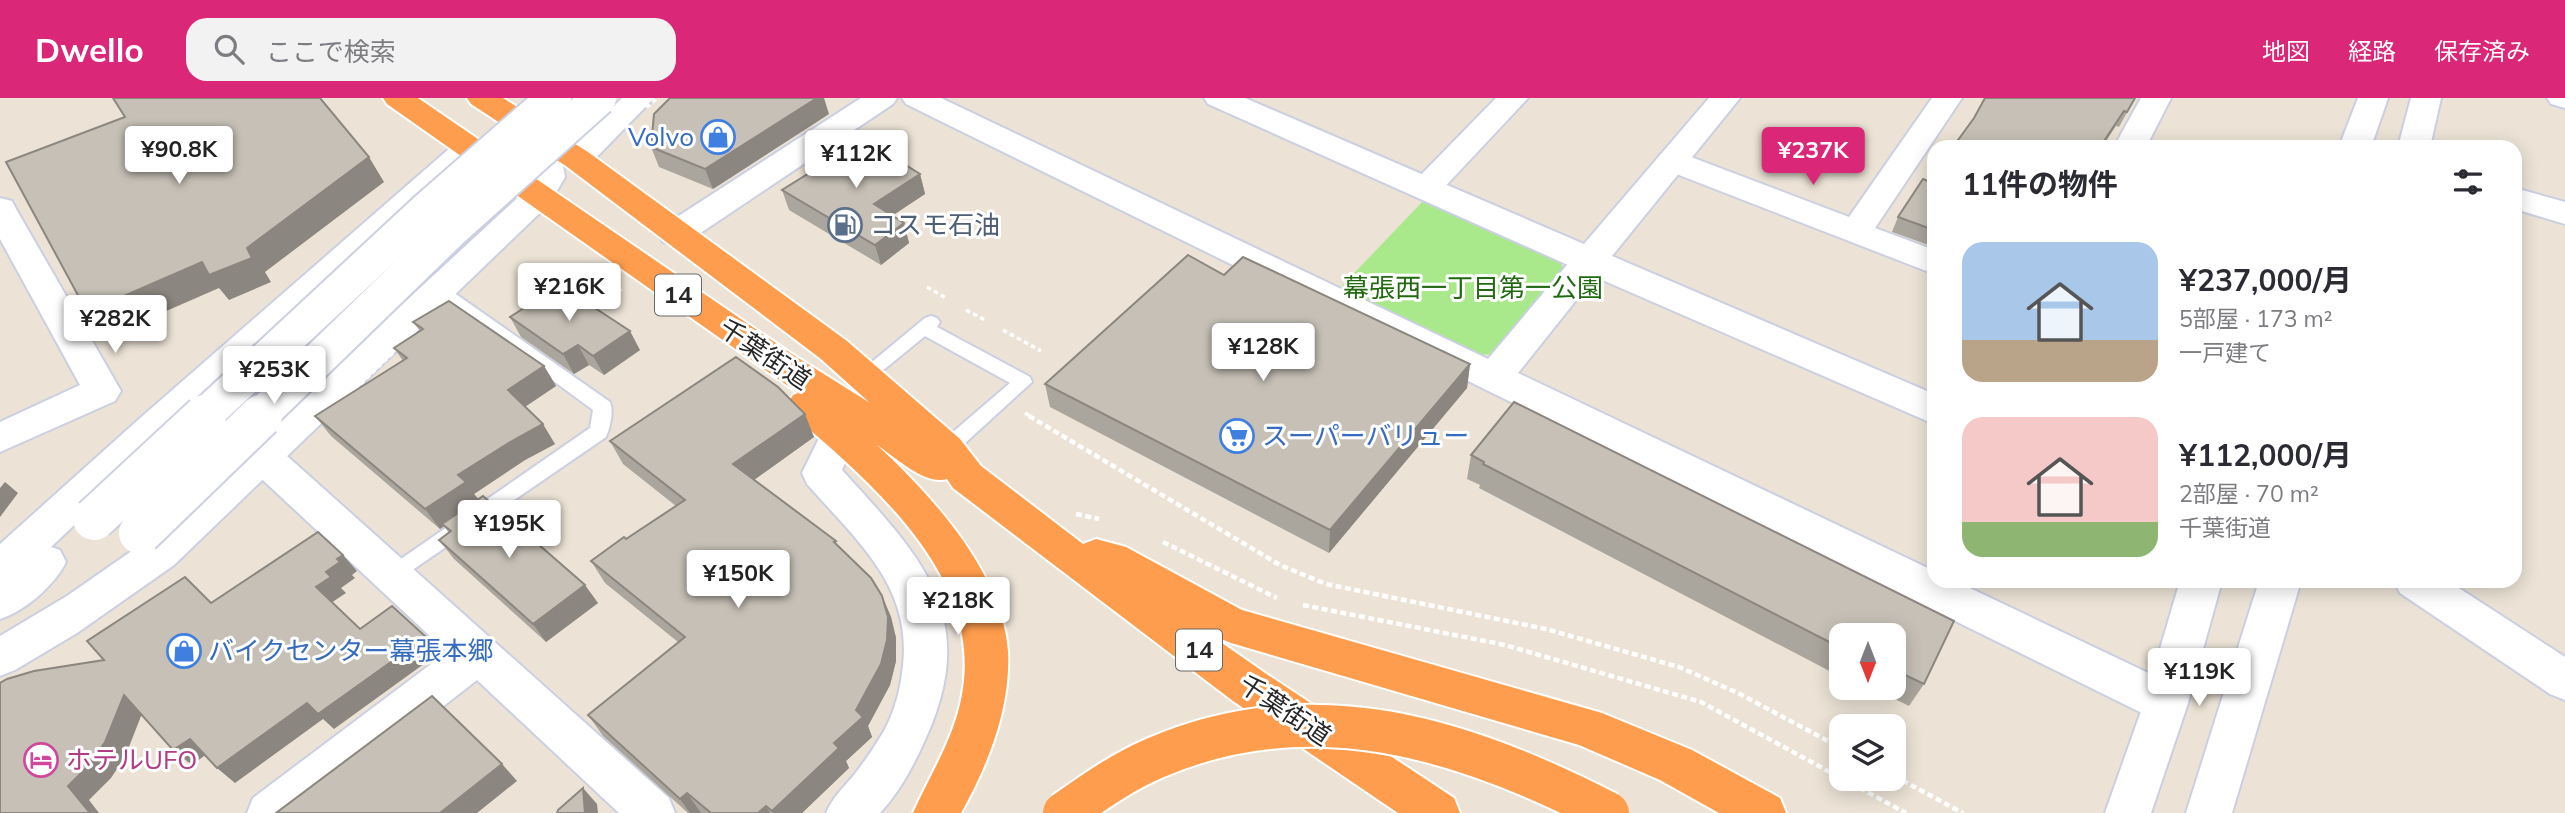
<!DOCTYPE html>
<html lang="ja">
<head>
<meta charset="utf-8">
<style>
	body { margin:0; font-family:Mulish,"Noto Sans JP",sans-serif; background:#f2f2f3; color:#2b2b33; height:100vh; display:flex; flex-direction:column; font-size:26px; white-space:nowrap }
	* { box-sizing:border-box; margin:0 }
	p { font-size:23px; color:#7c7c81 }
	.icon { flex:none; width:38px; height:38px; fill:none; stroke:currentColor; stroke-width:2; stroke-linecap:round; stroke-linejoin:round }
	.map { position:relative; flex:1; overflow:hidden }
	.panel { position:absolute; left:1927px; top:42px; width:595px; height:448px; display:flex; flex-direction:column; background:#fff; border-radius:21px; box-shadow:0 4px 18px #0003 }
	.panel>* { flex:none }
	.needle { width:46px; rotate:180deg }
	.buttons { position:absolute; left:1829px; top:525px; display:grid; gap:14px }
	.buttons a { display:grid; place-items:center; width:77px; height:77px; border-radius:14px; background:#fff; box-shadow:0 4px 18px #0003; font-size:35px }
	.price { position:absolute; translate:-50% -60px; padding:0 16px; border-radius:7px; background:#fff; color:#222; font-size:23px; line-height:46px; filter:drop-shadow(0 2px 4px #0008) }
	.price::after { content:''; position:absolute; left:50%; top:42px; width:21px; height:16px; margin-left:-10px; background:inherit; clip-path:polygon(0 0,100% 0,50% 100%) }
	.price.on { background:#db2777; color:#fff }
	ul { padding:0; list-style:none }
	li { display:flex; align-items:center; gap:21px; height:175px; padding:0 35px }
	li span { display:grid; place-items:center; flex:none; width:196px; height:140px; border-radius:21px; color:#555 }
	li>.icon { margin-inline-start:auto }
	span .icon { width:84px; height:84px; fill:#fffc; stroke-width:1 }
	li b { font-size:30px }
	h2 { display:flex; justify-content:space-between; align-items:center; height:84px; padding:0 35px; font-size:30px }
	header { display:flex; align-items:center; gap:42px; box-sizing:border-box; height:98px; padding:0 35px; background:#db2777; color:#fff }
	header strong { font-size:33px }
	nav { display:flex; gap:38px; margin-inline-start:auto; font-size:24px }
	.search { width:490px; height:63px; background:#f2f2f3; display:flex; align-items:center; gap:18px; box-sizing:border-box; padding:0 24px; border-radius:21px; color:#7c7c81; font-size:26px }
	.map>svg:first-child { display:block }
</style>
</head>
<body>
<header>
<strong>Dwello</strong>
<div class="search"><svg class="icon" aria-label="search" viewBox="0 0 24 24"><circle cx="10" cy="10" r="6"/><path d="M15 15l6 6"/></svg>ここで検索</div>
<nav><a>地図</a><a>経路</a><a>保存済み</a></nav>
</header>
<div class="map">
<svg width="2565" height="715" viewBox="0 0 2565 715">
	<rect width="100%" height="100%" fill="#ece3d6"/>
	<polygon fill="#aae98b" points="1423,103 1560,164 1566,175 1498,256 1476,257 1339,191"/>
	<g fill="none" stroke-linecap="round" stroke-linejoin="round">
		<g stroke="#cbcfe2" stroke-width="4">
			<g id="lane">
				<path d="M440,185L610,304C614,313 610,330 606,339L392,486L385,484L382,478L385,472L590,330L593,312L434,195L431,191Z"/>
				<polygon points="931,218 937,220 940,224 937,229 1030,279 1032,284 953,356 946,358 939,356 936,351 939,346 1010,285 925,238 870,283 858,283 855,278 925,220"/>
			</g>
		</g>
		<g stroke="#cbcfe2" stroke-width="4">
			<g id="street">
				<polygon points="902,0 941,0 1488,261 1577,155 1589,152 1601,155 1606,163 1601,171 1518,275 1934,473 1934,483 1955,483 2182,591 2188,605 2182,619 2166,624 2150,619 906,6"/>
				<polygon points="1496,0 1528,0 1437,97 1426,100 1415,97 1410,90 1415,83"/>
				<polygon points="1932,0 1962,0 1875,130 1934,152 1934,176 1661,70 1656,63 1661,56 1672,53 1683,56 1849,119"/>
				<polygon points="2141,0 2171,0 2146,49 2114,49"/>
				<polygon points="2411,0 2441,0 2430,49 2398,49"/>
				<polygon points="2547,0 2565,0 2565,10 2551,6"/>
				<polygon points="2515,90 2565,104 2565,126 2515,111"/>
				<polygon points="0,100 12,103 16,111 121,293 115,303 0,354 0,324 80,287 0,141"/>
				<path d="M839,322L852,326L858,336L842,372C915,453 978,512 931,628C918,659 903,690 880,715H826C833,699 843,690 854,677C865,663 875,648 884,633C895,613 901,589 903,567C912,487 855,441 807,386L802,375L826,326Z"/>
				<polygon points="263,344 277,349 669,700 675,715 619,715 477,582 306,715 247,715 253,700 447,554 249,369 244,359 249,349"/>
				<polygon points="2259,483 2301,483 2232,715 2186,715"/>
				<polygon points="2394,483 2448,483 2565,559 2565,602 2550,596 2400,495"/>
			</g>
		</g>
		<g stroke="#cbcfe2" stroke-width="4">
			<g id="secondary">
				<polygon points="622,0 654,0 588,68 577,71 566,68 562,62 565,79 550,105 174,467 77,535 15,572 0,578 0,538 67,498 146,443 526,92 533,79 526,39 531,32 542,29 553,32 558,39 562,60"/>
				<polygon points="861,0 897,0 893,6 687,144 675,147 663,144 658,136 663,128"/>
				<polygon points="1204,0 1245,0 1584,146 1709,0 1740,0 1612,158 1934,296 1934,326 1577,171 1208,6"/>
				<polygon points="2358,0 2388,0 2371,49 2339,49"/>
				<path d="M469,40L480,43L485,50L480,57L164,342L51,449L60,452L66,464C55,487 25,513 0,521V446L138,322L458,43Z"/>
				<polygon points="2180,483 2222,483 2188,605 2151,715 2105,715 2144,605"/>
			</g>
		</g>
		<g stroke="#fff" stroke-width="4">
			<path id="highway" d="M383,0H418L792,256L870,305L821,261L566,68L471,6L467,0H503L588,54L847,243L960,341L981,368L1083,446L1096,441L1126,449L1242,512L1602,615L1692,652L1780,700L1786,715H1719L1660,682L1579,647L1231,545L1209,536L1265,575L1454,700L1460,715H1398L1233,603L953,390L947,381C925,388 894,358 877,347C932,398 1002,474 1008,553C1011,609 988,667 961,715H913C930,677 952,644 961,602C987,480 874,388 793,317L787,307L793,297L798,295L387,6Z"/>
		</g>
		<g stroke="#fff" stroke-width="3.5" stroke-dasharray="4.5 3.5" stroke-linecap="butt">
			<polyline points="927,189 946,200"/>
			<polyline points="592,212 622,191"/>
			<polyline points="966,212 985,222"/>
			<polyline points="1003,232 1041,253"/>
			<polyline points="1025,315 1032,319"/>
		</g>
		<g stroke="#fff" stroke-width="4.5" stroke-dasharray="6 3.5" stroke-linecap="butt">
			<polyline points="1029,318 1280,467 1326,486 1546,531 1679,569 1740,596 1841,650"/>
			<polyline points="1076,416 1099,421"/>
			<polyline points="1163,444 1277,500"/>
			<polyline points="1303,507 1505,547 1701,604 1841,680"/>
			<polyline points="1894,678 1963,715"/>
			<polyline points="1843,681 1906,715"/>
		</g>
		<use href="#lane" fill="#fff" fill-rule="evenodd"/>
		<use href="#street" fill="#fff" fill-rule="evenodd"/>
		<use href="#secondary" fill="#fff" fill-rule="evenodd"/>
		<use href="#highway" fill="#ff9d4e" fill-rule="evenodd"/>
		<g stroke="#cbcfe2" stroke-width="38" stroke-linecap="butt">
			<g id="secondary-bridge-far1">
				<polyline points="203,319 428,110 554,0"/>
				<polyline points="259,319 454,130 599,0"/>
			</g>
		</g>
		<g stroke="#cbcfe2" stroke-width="46" stroke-linecap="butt">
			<g id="secondary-bridge">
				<polyline points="94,421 205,318"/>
				<polyline points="140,435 261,318"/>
			</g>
		</g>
		<g stroke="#fff" stroke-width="46" stroke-linecap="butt">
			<path id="highway-bridge" d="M1064,715C1093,695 1122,674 1155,660C1312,592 1465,641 1608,715"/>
		</g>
		<g stroke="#fff" stroke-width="3.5" stroke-dasharray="4.5 3.5" stroke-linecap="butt">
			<polyline points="630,11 648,8 657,0"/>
			<polyline points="439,209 479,170 477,158"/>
			<polyline points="349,297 421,228"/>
		</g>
		<use href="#secondary-bridge-far1" stroke="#fff" stroke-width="34"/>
		<use href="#secondary-bridge" stroke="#fff" stroke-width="42"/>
		<use href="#highway-bridge" stroke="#ff9d4e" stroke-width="42"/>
	</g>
	<g fill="#aaa59d">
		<polygon points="2135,0 2119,29 2116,28 2102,49 1953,49 1974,20"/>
		<polygon points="829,16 713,91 659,69 651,49"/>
		<polygon points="920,76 925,96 892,117 904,125 909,145 881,167 789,112 782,92"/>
		<polygon points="1934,76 1934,149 1892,134 1898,119"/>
		<polygon points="1224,177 1470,266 1467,290 1329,455 1050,309 1045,286"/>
		<polygon points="510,219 640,252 604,277 589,267 574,276 521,239"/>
		<polygon points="413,224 544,268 556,288 525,309 555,346 525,362 474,396 478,401 598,505 546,544 454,461 439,442 449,435 444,428 440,431 331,338 315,318 403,263 394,250 420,233"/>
		<polygon points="1514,304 1954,523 1924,586 1909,608 1889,598 1885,602 1862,590 1894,590 1894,537 1841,537 1841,579 1479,390 1480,387 1467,381 1471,357"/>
		<polygon points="814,339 754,382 838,448 882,498 891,519 896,540 896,563 890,587 868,628 872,639 846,663 849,670 802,715 688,715 603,638 588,617 678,544 605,485 591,463 676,408 623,366 610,343"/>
	</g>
	<g fill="#8b867f">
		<polygon points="817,0 824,0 829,16 713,91 705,71"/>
		<polygon points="2124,13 2102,49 2100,49"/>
		<polygon points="369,59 384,84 265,174 271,184 229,202 219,190 109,238 87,214 202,164 247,150"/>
		<polygon points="920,76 925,96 880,126 874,106"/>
		<polygon points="904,125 909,145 881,167 875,147"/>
		<polygon points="630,233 640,252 604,277 593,258"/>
		<polygon points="578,247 589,267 574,276 563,256"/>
		<polygon points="1470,266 1467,290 1329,455 1330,432"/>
		<polygon points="544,268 556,288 520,312 508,292"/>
		<polygon points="805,316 814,339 744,389 733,366"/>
		<polygon points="543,326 555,346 525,362 474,396 480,403 440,431 425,411 458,377 512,343"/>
		<polygon points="5,384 18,395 0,419 0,390"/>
		<polygon points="343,457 357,473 352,477 355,480 341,490 346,495 331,505 316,489 326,474 337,461"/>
		<polygon points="585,487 598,505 546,544 533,526"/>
		<polygon points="882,498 891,519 896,540 896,563 890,587 868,628 872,639 846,663 849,670 802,715 773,715 772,713 834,645 856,612"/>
		<polygon points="426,539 439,555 334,631 323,621 235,685 217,670 307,605"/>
		<polygon points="1903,576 1889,598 1885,602 1899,580"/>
		<polygon points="124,597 143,613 125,659 111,680 89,702 99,715 90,715 68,688"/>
		<polygon points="190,641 208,655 192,667 173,652"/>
		<polygon points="502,666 517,683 477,715 440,715"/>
		<polygon points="583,690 597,706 598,715 585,715"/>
		<polygon points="687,695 701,715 690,715 680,701"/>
		<polygon points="766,708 770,715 758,715"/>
	</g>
	<g fill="#c6c0b6" stroke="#8b867f" stroke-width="2">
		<polygon points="113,0 320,0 369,59 247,150 252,160 209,177 202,164 87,214 6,64 125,19"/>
		<polygon points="670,0 817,0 705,71 651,49 654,16"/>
		<polygon points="1985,0 2135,0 2127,14 2124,13 2100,49 1953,49 1974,20"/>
		<polygon points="864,41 920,76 874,106 904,125 875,147 782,92"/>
		<polygon points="1934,76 1934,132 1898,119 1923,81 1928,83"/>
		<polygon points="1188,157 1224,177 1243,159 1470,266 1330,432 1045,286"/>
		<polygon points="560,187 630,233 593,258 578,247 563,256 510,219"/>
		<polygon points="449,203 544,268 508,292 543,326 512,343 458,377 466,384 425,411 315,318 407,260 394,250 423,231 413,224"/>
		<polygon points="736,259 778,289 805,316 733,366 836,443 834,444 871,480 882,498 888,519 887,542 881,566 856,612 863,619 834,645 839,650 772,713 766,708 758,715 711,715 687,695 680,701 588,617 685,539 591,463 624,439 626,441 685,402 610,343"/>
		<polygon points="1514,304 1954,523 1924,586 1903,576 1899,580 1894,578 1894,537 1841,537 1841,550 1483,366 1484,364 1471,357"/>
		<polygon points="483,398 585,487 533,526 439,442 451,433 442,426"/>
		<polygon points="318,434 343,457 337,461 340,464 326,474 331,479 316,489 360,531 392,508 426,539 318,616 307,605 217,670 190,641 173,652 124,597 105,644 90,666 68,688 90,715 0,715 0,585 7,581 34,573 104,562 87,543 185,479 211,505"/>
		<polygon points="432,598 502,666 440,715 276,715"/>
		<polygon points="583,690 585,715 557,715 558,712"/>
	</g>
	<defs>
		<g id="shop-ring" transform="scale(1.75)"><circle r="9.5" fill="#fff" stroke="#3f7fe0" stroke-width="1.5"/><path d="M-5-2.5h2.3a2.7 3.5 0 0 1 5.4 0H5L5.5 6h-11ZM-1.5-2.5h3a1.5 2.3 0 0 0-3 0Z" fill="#3f7fe0"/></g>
		<g id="fuel-ring" transform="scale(1.75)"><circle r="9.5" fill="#fff" stroke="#5c6f8a" stroke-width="1.5"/><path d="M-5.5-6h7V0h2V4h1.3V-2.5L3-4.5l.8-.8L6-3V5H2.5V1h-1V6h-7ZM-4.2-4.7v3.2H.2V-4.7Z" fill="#5c6f8a"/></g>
		<g id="supermarket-ring" transform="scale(1.75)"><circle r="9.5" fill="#fff" stroke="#3f7fe0" stroke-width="1.5"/><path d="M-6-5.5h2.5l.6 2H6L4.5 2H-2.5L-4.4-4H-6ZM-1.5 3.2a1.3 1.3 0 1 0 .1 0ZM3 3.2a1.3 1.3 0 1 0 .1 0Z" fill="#3f7fe0"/></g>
		<g id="hotel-ring" transform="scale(1.75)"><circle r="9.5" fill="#fff" stroke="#d1479c" stroke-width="1.5"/><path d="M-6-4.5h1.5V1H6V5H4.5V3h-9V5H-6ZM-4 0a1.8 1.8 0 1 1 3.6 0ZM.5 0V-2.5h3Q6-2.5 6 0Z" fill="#d1479c"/></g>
	</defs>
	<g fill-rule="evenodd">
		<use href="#shop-ring" x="718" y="39"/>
		<use href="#fuel-ring" x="845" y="127"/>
		<use href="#supermarket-ring" x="1237" y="338"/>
		<use href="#shop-ring" x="184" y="553"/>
		<use href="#hotel-ring" x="41" y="662"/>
	</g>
	<g text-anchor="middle" stroke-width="6" stroke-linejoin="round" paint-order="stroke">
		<g fill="#fff" stroke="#686868" stroke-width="2">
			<rect x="655" y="176.5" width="46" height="41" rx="5"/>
			<rect x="1176" y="531.5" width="46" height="41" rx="5"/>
		</g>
		<g font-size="24" font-weight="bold" fill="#272727">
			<text x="678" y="205">14</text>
			<text x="1199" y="560">14</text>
		</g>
		<g font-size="26" fill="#366cbe" stroke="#fff" text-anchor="start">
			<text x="694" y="48" text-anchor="end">Volvo</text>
			<text x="1262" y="347">スーパーバリュー</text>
			<text x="208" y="562">バイクセンター幕張本郷</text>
		</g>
		<g font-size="26" fill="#4e5e75" stroke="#fff" text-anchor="start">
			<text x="870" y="136">コスモ石油</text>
		</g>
		<g font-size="26" fill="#226a11" stroke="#fff">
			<text x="1473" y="199">幕張西一丁目第一公園</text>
		</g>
		<g font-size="26" fill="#272727" stroke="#fff">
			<text transform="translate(765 256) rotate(34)" y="9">千葉街道</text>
			<text transform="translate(1285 612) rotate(34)" y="9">千葉街道</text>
		</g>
		<g font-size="26" fill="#b23c85" stroke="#fff" text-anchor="start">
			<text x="66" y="671">ホテルUFO</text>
		</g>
	</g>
</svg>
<div class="buttons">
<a><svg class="needle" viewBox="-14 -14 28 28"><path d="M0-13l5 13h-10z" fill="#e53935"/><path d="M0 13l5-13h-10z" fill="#7c7c81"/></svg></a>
<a><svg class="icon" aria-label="layers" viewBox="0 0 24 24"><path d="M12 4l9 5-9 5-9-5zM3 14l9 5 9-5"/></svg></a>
</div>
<b class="price" style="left:179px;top:88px">¥90.8K</b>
<b class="price on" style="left:1813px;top:89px">¥237K</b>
<b class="price" style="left:856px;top:92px">¥112K</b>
<b class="price" style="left:569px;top:225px">¥216K</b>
<b class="price" style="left:115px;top:257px">¥282K</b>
<b class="price" style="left:1263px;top:285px">¥128K</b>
<b class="price" style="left:274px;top:308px">¥253K</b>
<b class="price" style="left:509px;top:462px">¥195K</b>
<b class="price" style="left:738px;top:512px">¥150K</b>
<b class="price" style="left:958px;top:539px">¥218K</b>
<b class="price" style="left:2199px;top:610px">¥119K</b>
<section class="panel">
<h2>11件の物件<svg class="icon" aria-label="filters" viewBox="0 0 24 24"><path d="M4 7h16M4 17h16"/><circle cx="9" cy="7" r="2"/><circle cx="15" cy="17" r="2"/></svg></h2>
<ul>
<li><span style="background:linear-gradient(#a9c7e8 70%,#b9a48a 0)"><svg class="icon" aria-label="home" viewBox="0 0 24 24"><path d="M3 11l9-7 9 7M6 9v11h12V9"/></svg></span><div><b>¥237,000/月</b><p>5部屋 · 173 m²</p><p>一戸建て</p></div></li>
<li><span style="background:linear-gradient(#f6c9c9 75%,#8fb573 0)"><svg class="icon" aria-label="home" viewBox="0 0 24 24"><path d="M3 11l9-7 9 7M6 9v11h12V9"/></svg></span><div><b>¥112,000/月</b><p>2部屋 · 70 m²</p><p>千葉街道</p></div></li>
</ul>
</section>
</div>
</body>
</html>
